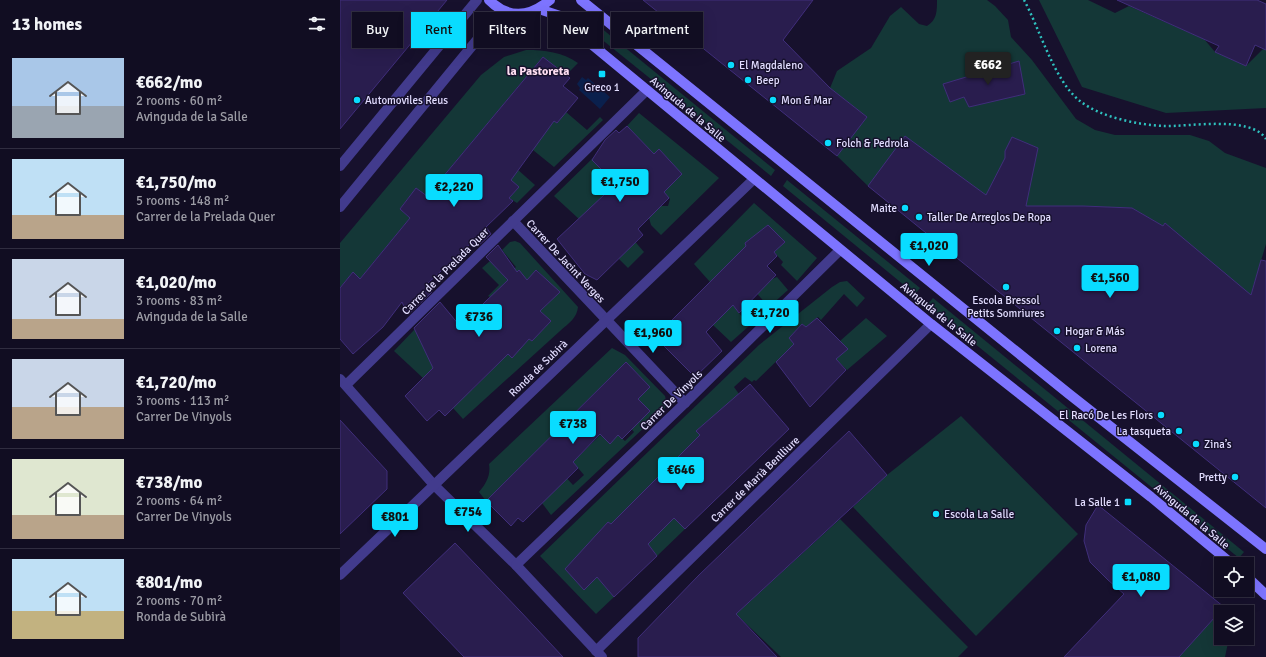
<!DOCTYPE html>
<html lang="en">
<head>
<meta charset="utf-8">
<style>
	body { margin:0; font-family:Signika,sans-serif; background:#1e1b2f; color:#f1f3f6; height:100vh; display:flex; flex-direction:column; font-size:15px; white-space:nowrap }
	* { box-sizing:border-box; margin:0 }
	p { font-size:13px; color:#9c9ca5 }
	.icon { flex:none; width:22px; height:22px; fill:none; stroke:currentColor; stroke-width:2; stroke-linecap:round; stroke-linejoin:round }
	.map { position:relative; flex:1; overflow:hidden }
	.panel { display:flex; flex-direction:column; background:#110d22; width:340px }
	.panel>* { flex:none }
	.hud { position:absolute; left:12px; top:12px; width:380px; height:36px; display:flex; gap:8px }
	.fabs { position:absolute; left:874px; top:557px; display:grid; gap:8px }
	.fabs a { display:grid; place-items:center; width:40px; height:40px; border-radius:0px; background:#110d22; box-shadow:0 4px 16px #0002,0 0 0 1px #302d40; font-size:20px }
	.price { position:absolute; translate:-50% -34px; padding:0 9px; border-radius:4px; background:#09dcff; color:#111; font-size:13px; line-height:26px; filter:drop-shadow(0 1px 2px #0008) }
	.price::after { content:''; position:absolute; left:50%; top:24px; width:12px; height:9px; margin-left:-6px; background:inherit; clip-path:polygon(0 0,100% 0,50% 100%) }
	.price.current { background:#222; color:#fff }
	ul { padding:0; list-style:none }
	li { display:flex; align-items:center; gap:12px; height:100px; padding:0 12px }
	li+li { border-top:1px solid #302d40 }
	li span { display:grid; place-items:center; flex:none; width:112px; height:80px; border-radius:0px; color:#555 }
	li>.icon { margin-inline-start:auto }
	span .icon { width:48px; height:48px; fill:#fffc; stroke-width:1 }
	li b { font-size:17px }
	h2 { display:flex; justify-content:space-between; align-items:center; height:48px; padding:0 12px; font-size:17px }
	.pill { padding:0 14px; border-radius:0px; background:#110d22; box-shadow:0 4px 16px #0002,0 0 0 1px #302d40; font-size:14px; line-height:36px }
	.pill.current { background:#09dcff; color:#111 }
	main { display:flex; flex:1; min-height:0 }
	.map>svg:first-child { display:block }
</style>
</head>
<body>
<main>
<section class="panel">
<h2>13 homes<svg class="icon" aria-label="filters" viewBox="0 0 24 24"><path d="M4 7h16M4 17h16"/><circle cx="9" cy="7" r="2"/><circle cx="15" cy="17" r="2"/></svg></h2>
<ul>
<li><span style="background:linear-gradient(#a9c7e8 60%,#9aa5b1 0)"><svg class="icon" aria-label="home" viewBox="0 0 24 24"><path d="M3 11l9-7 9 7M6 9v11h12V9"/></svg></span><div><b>€662/mo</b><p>2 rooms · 60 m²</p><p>Avinguda de la Salle</p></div></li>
<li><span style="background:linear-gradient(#bfe0f5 70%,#b9a48a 0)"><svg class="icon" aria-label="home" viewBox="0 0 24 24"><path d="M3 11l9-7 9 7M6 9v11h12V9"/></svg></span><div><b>€1,750/mo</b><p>5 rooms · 148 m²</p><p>Carrer de la Prelada Quer</p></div></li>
<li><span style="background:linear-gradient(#c9d6e8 75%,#b9a48a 0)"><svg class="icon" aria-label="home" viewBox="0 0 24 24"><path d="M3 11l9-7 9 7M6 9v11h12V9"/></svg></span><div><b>€1,020/mo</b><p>3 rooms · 83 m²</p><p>Avinguda de la Salle</p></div></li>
<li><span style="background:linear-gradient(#c9d6e8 60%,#b9a48a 0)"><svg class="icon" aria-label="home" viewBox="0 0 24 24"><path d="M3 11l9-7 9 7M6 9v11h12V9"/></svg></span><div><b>€1,720/mo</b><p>3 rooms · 113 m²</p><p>Carrer De Vinyols</p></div></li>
<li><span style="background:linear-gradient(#dfe7d0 70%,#b9a48a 0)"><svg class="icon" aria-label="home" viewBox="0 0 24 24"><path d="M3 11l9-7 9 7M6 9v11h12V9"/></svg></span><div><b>€738/mo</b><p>2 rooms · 64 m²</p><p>Carrer De Vinyols</p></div></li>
<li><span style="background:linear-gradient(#bfe0f5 65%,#c2b280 0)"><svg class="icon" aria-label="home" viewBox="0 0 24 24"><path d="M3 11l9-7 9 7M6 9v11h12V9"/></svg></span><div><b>€801/mo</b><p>2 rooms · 70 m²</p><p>Ronda de Subirà</p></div></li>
</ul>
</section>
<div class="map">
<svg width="926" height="657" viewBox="0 0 926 657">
	<rect width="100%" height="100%" fill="#17112d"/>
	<g fill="#143737">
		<path d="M597,0H647L655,6L668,20L671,37L692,60L736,119L755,130L775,135H850L869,141L885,153L926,168V244L911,294L905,300L825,224L823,226L792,208L743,206L662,207L565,137L528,186L497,156L527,117L490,88L497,71L531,48L550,16L561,7L579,24L587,26C597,20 597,11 597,0Z"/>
		<polygon points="699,0 748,0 775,13 789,6 864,39 875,52 906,66 923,49 926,43 926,108 826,113 742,87"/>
		<polygon points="255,23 435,170 431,176 250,30"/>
		<path d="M186,50C205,50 222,52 238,63L226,75L202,58L87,196L76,188L60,209L70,218L20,279L13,272L0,288V243L141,75L164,57Z"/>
		<polygon points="226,112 247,130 260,117 263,120 214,167 193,150 210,117 217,123"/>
		<polygon points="299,113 379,178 321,235 311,225 309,218 321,206 328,206 330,199 324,192 342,174 319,149 314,154 287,126"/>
		<polygon points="254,157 255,163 273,181 263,191 265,194 239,219 214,196"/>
		<polygon points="156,169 177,169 195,185 177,203 169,198 179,187"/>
		<polygon points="447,180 580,288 575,294 443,186"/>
		<polygon points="414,203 477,258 457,281 441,265 443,262 434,252 444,242 428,225 406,243 406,246 370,282 354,264"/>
		<polygon points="285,230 304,252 288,268 279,259"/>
		<path d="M175,241L180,243L238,307C237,318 229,323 220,331L123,419L113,408L126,385L132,390L168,354L172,357L189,339L192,341L211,321L200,311L219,293L197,270L178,289L150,297L148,296L159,285L142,268L150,261L166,277L176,267L162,250L170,242Z"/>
		<polygon points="427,274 432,279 437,277 448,290 429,307 413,289"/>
		<polygon points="507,281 525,298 517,307 504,294 481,320 478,317 466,327 462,324 449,338 454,344 416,381 414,380 412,382 405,377 394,387 399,394 356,431 360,435 271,524 268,522 253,539 261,581 274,597 256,614 200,556 419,345 492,287 500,282"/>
		<polygon points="593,298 904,552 899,558 587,305"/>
		<polygon points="393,305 409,326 391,342 373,325 384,314 378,306"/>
		<polygon points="526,318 547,336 507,370 496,359 507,349 500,341"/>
		<polygon points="75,329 102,360 83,378 54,351"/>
		<path d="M272,348L285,355L325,396L327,404L325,408L211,515L202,503L222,473L233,485L244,475L233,462L260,435L270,443L278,435L285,441L294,432L289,426L310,411L298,399L310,387L286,362L146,501L139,492C146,484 151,475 149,464Z"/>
		<polygon points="621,416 738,534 636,636 513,507 547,475"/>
		<polygon points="334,518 345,529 317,556 308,544"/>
		<polygon points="500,519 628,647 618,657 441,657 396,614"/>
		<polygon points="884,607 890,612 881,612 881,638 889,638 885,657 839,657"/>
	</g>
	<polygon fill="#0a204d" points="242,77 246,80 248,78 270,97 260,109 239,90 240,88 237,84"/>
	<g fill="#291d4e" stroke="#402e7b">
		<polygon points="0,0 107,0 0,129"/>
		<polygon points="303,0 473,0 443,40 490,88 527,117 497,156"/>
		<polygon points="777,0 917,0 926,4 926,50 915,45 906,66 875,52 879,46"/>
		<polygon points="203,57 230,78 223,86 238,98 217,123 214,121 171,180 179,187 169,198 173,201 146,227 151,234 137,247 132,242 86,285 92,292 68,315 62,302 43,327 13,354 0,339 0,288 13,272 20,279 70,218 60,209 76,188 87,196"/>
		<polygon points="679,61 685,94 629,107 624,97 610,102 603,84"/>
		<polygon points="287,126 314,154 319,149 342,174 324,192 329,198 298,229 303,235 257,280 245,274 217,239 265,194 262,191 273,181 252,160 265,140 276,130 279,133"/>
		<polygon points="565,136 646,195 665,158 665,151 672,137 698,148 686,206 743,206 792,208 823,226 825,223 911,295 921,260 926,261 926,508 528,186"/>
		<polygon points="428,225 445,242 434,252 437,256 427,266 436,275 399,313 393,305 366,332 382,351 355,377 315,337 406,246 405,243"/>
		<polygon points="158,245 177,272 179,270 187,280 196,270 220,292 200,311 211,321 192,341 189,339 172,358 168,354 105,416 99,410 87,421 65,396 93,368 74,328 100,302 120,326 168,280 146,257"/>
		<polygon points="477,318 508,349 496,359 506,370 470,407 436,362 454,344 449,338 462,324 466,327"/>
		<polygon points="286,362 310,387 298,399 310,411 282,439 278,435 270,444 260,434 233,462 238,468 183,522 178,518 171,526 146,501"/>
		<polygon points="410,384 449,429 345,529 334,518 308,544 317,556 274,597 257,577 244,590 225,569 268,522 271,524 360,435 356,431"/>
		<polygon points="0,420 47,471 47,489 0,534"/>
		<polygon points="509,431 547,475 396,614 437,657 298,657 298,638 359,575"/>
		<polygon points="758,505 884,607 839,657 724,657 784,594 768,580 750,562 744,541 746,525"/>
		<polygon points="115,543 180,611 223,657 124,657 63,593"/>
	</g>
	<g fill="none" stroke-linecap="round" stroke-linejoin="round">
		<path stroke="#2ec2bf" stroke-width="2.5" stroke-dasharray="2 3" stroke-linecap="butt" d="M684,0C700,29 714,81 740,101C760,117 798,125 824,126C848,127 911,115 926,139"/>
		<g stroke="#423b8d" stroke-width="10">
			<polyline points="0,166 137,0"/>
			<polyline points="0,207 141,35 175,14"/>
			<polyline points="173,221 345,403"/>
			<polyline points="0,379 94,485 176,565 262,657"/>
			<polyline points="6,385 307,90"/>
			<polyline points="176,565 345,403 500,250"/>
			<polyline points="0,575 414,179"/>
			<polyline points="256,651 591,324"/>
		</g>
		<g stroke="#7d74ff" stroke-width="10">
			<path d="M149,0C169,20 190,17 210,0"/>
			<polyline points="241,0 729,394 926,549"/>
			<polyline points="199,9 220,16 239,34 591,324 811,497 892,564"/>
			<polyline points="907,577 926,595"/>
		</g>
	</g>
	<g fill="#09dcff" stroke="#17112d" stroke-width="1.5">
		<circle cx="391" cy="65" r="4"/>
		<rect x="258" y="70" width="8" height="8" rx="2"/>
		<circle cx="408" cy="80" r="4"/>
		<circle cx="17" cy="100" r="4"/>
		<circle cx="433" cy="100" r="4"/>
		<circle cx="488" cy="143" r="4"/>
		<circle cx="565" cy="208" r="4"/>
		<circle cx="579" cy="217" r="4"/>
		<circle cx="666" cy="287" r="4"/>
		<circle cx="717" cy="331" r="4"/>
		<circle cx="737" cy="348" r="4"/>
		<circle cx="821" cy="415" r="4"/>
		<circle cx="839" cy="431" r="4"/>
		<circle cx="856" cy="444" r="4"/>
		<circle cx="895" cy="477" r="4"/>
		<rect x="784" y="498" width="8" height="8" rx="2"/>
		<circle cx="596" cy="514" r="4"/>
	</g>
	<g text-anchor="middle" stroke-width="3" stroke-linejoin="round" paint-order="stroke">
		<g font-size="11" fill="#e2ddff" stroke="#17112d" text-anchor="start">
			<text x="399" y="69">El Magdaleno</text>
			<text x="416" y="84">Beep</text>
			<text x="262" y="91" text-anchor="middle">Greco 1</text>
			<text x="25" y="104">Automoviles Reus</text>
			<text x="441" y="104">Mon &amp; Mar</text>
			<text x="496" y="147">Folch &amp; Pedrola</text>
			<text x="557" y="212" text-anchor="end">Maite</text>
			<text x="587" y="221">Taller De Arreglos De Ropa</text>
			<text x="666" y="304" text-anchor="middle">Escola Bressol<tspan x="666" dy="13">Petits Somriures</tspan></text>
			<text x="725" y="335">Hogar &amp; Más</text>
			<text x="745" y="352">Lorena</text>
			<text x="813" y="419" text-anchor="end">El Racó De Les Flors</text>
			<text x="831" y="435" text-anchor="end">La tasqueta</text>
			<text x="864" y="448">Zina’s</text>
			<text x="887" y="481" text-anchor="end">Pretty</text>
			<text x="780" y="506" text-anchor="end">La Salle 1</text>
			<text x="604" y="518">Escola La Salle</text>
		</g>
		<g font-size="11" fill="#e2ddff" stroke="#17112d">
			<text transform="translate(348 109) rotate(40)" y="4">Avinguda de la Salle</text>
			<text transform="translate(226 261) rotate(47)" y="4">Carrer De Jacint Verges</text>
			<text transform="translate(105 271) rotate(-45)" y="4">Carrer de la Prelada Quer</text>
			<text transform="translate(599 314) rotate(39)" y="4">Avinguda de la Salle</text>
			<text transform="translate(198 368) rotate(-44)" y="4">Ronda de Subirà</text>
			<text transform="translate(331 400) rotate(-44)" y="4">Carrer De Vinyols</text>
			<text transform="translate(415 479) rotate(-44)" y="4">Carrer de Marià Benlliure</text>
			<text transform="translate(852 516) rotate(40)" y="4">Avinguda de la Salle</text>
		</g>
		<g font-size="12" font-weight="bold" fill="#ffdff2" stroke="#17112d">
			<text x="198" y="75">la Pastoreta</text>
		</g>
	</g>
</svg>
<div class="fabs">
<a><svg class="icon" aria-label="locate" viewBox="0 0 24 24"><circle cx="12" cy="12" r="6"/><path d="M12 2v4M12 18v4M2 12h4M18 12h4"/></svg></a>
<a><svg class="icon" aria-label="layers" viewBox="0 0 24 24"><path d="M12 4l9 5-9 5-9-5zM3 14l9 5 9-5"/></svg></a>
</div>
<b class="price current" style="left:648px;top:86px">€662</b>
<b class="price" style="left:280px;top:203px">€1,750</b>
<b class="price" style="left:114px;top:208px">€2,220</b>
<b class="price" style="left:589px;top:267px">€1,020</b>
<b class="price" style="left:770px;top:299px">€1,560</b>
<b class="price" style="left:430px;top:334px">€1,720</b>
<b class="price" style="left:139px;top:338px">€736</b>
<b class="price" style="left:313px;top:354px">€1,960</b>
<b class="price" style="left:233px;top:445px">€738</b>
<b class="price" style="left:341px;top:491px">€646</b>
<b class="price" style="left:128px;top:533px">€754</b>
<b class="price" style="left:55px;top:538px">€801</b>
<b class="price" style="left:801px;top:598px">€1,080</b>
<div class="hud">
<a class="pill">Buy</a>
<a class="pill current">Rent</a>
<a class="pill">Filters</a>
<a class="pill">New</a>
<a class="pill">Apartment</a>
</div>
</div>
</main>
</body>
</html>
